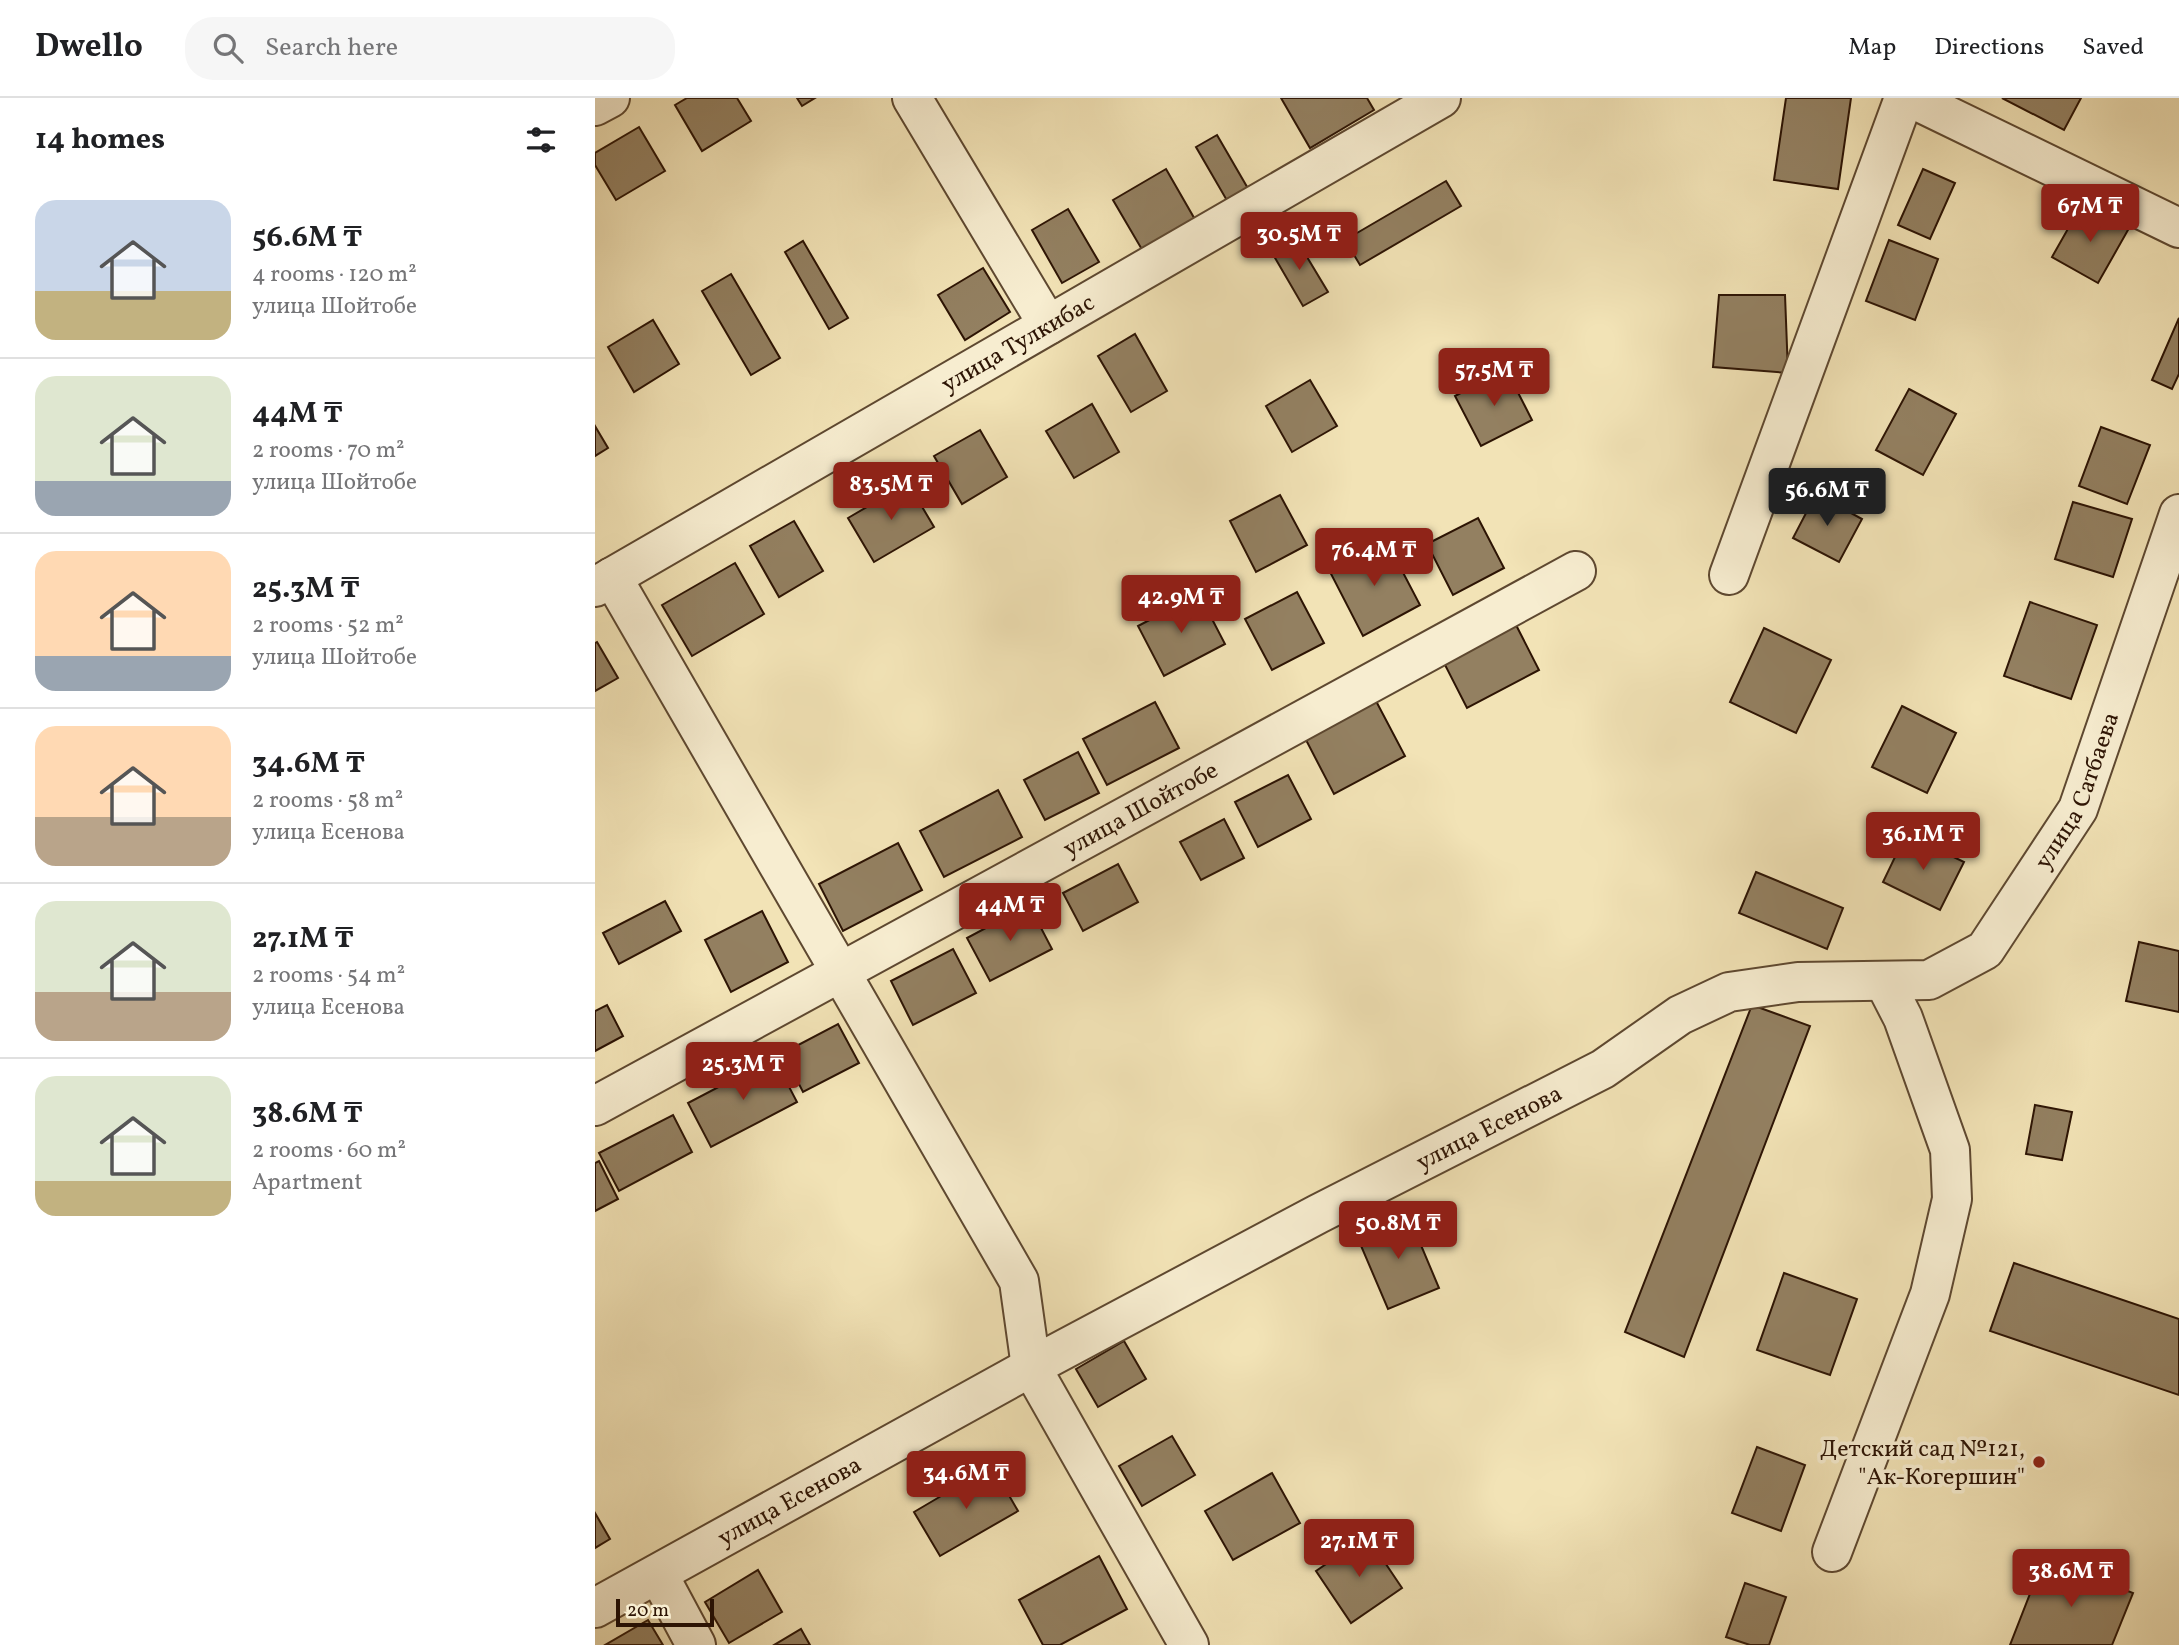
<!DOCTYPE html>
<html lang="en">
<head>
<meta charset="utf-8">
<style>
	body { margin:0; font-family:Vollkorn,serif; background:#f6f6f6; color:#202124; height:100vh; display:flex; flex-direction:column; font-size:26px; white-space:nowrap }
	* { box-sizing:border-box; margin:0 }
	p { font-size:23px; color:#757577 }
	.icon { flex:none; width:38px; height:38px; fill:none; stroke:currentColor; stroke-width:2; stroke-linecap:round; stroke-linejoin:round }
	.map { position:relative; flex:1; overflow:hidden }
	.drawer { display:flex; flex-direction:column; background:#fff; width:595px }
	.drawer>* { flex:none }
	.scale { position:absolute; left:21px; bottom:18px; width:98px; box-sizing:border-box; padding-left:7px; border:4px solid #2d1404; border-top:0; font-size:19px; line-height:24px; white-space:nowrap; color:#2d1404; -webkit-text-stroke:5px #f7edd0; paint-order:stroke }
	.price { position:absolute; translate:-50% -60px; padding:0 16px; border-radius:7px; background:#8f2418; color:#fff; font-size:23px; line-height:46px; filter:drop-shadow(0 2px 4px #0008) }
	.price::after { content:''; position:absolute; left:50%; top:42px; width:21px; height:16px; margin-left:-10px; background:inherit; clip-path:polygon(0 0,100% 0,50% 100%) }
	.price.active { background:#222; color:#fff }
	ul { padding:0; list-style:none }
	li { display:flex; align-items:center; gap:21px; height:175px; padding:0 35px }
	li+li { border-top:2px solid #e0e0e0 }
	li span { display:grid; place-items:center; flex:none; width:196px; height:140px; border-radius:21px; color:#555 }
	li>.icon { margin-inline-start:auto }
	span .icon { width:84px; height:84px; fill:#fffc; stroke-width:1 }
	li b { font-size:30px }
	h2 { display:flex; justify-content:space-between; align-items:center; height:84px; padding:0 35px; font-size:30px }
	header { display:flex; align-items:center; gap:42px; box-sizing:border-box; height:98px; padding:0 35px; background:#fff; border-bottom:2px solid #e0e0e0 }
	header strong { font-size:33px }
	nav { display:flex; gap:38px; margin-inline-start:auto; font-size:24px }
	.search { width:490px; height:63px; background:#f6f6f6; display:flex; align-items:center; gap:18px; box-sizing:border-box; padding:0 24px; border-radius:28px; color:#757577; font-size:26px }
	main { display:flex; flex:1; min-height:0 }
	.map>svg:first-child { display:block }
</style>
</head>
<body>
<header>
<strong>Dwello</strong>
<div class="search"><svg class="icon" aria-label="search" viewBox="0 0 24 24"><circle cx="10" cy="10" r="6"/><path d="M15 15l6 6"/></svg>Search here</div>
<nav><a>Map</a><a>Directions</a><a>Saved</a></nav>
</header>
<main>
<section class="drawer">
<h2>14 homes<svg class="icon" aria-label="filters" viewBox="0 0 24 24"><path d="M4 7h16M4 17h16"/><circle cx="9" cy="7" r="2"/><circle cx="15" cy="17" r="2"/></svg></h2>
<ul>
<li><span style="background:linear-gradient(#c9d6e8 65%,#c2b280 0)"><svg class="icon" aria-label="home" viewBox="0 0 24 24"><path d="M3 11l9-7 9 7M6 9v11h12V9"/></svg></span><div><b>56.6M ₸</b><p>4 rooms · 120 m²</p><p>улица Шойтобе</p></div></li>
<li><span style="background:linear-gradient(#dfe7d0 75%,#9aa5b1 0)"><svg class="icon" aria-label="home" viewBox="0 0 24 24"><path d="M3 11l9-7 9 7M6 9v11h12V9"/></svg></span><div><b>44M ₸</b><p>2 rooms · 70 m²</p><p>улица Шойтобе</p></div></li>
<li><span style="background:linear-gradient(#ffd9b3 75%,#9aa5b1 0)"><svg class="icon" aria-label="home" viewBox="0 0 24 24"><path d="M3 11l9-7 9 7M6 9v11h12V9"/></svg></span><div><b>25.3M ₸</b><p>2 rooms · 52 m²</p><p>улица Шойтобе</p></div></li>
<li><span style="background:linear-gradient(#ffd9b3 65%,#b9a48a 0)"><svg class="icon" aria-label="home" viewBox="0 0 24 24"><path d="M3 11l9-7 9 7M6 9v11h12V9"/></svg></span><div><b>34.6M ₸</b><p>2 rooms · 58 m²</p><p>улица Есенова</p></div></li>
<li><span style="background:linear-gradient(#dfe7d0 65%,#b9a48a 0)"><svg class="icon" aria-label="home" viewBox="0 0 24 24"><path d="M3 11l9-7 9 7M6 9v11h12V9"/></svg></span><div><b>27.1M ₸</b><p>2 rooms · 54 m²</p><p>улица Есенова</p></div></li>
<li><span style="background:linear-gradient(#dfe7d0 75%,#c2b280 0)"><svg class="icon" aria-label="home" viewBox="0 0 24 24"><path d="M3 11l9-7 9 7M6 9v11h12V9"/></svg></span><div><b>38.6M ₸</b><p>2 rooms · 60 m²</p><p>Apartment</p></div></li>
</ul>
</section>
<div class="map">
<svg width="1584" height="1547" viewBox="0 0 1584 1547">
	<rect width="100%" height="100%" fill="#f2e3b6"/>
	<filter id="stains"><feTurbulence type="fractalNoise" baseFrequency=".00286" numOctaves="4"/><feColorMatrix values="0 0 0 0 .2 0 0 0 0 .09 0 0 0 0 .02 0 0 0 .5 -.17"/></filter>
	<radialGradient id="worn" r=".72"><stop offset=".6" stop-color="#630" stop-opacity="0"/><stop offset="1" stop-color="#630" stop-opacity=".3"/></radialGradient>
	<g fill="#938061" stroke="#2d1404" stroke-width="2">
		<polygon points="92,0 142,0 156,23 107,53 80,7"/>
		<polygon points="202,0 220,0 207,8"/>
		<polygon points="686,0 772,0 779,12 715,50"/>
		<polygon points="1191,0 1256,0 1243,91 1179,82"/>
		<polygon points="1407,0 1486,0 1469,32"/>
		<polygon points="44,29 70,73 21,102 0,67 0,55"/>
		<polygon points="622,37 655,94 634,106 601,49"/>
		<polygon points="571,71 602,125 549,155 518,102"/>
		<polygon points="1328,71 1360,85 1335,141 1303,127"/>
		<polygon points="851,83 866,108 765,167 750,142"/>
		<polygon points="1487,106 1533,132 1503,185 1457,159"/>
		<polygon points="473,111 504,164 467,185 437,132"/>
		<polygon points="700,139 733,194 708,208 676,153"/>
		<polygon points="1294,142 1343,161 1320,222 1271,203"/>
		<polygon points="208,143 253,220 234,231 190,154"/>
		<polygon points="388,170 415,214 370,242 343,197"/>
		<polygon points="136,176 185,260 156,277 107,193"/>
		<polygon points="1124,197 1190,197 1193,275 1118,269"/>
		<polygon points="1584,220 1584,276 1577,291 1557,282"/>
		<polygon points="58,222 84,266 39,294 13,249"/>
		<polygon points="540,236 572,293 536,314 503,258"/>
		<polygon points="911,271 937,322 886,348 860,298"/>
		<polygon points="715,282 742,328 697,354 671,308"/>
		<polygon points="1314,291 1361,316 1328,377 1281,352"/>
		<polygon points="497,306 524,354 479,380 451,333"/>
		<polygon points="0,328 13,350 0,358"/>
		<polygon points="1506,329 1555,347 1532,406 1484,388"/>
		<polygon points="385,332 412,379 367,406 339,358"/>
		<polygon points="313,385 339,429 279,464 253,420"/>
		<polygon points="1221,396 1267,421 1244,464 1198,440"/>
		<polygon points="685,397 712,447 661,474 635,423"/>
		<polygon points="1478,404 1537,421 1518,479 1460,461"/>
		<polygon points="883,420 909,470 858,497 832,446"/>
		<polygon points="199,423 228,473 184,499 155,448"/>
		<polygon points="791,442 825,507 768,538 734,472"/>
		<polygon points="140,465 169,516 97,558 67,507"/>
		<polygon points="702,494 729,545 677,572 650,521"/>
		<polygon points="604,496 630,546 569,578 543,528"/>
		<polygon points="1435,504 1502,527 1476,601 1409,578"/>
		<polygon points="920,525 944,572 872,610 848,563"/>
		<polygon points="1169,530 1236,562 1201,635 1135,604"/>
		<polygon points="2,544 23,580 0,593 0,545"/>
		<polygon points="781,603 810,658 739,696 710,640"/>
		<polygon points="560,604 584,650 512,687 488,641"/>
		<polygon points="1307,608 1361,635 1332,695 1277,669"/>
		<polygon points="483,654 504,695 450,722 429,682"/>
		<polygon points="693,677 716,721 663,749 640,704"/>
		<polygon points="403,692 427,739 349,779 325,733"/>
		<polygon points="629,721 649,760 606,782 585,744"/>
		<polygon points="1311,736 1369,764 1345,812 1288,784"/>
		<polygon points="303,745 327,792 248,833 224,786"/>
		<polygon points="523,766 543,804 488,833 468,795"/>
		<polygon points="1161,774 1248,810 1232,851 1144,815"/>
		<polygon points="70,803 86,833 24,866 8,835"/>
		<polygon points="434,807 457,851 395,883 372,840"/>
		<polygon points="167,813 193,864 136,894 110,842"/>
		<polygon points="1544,844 1584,853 1584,914 1531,903"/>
		<polygon points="358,851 381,895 318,927 296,883"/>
		<polygon points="12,907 28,938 0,953 0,913"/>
		<polygon points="1157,907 1215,928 1089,1259 1030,1234"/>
		<polygon points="243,926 264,965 208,994 188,955"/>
		<polygon points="179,960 202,1004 116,1049 93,1005"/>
		<polygon points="1440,1007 1477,1014 1467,1062 1431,1056"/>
		<polygon points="78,1017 97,1054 24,1093 4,1055"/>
		<polygon points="4,1063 23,1101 0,1113 0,1065"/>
		<polygon points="812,1114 844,1190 793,1211 761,1136"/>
		<polygon points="1419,1165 1584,1221 1584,1297 1395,1233"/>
		<polygon points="1189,1175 1262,1201 1235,1277 1162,1252"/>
		<polygon points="529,1243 551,1281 503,1309 481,1271"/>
		<polygon points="577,1338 600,1377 547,1408 524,1368"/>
		<polygon points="1162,1349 1210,1367 1186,1433 1137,1415"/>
		<polygon points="397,1368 423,1413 345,1458 319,1414"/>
		<polygon points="677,1375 705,1425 638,1462 610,1413"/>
		<polygon points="0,1415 15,1441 0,1450"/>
		<polygon points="772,1438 807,1490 756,1525 721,1473"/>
		<polygon points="504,1458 532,1511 465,1547 448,1547 424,1502"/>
		<polygon points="1449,1460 1538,1495 1517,1547 1415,1547"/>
		<polygon points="163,1472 187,1514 134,1545 110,1504"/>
		<polygon points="1150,1485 1191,1499 1174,1547 1155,1547 1131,1539"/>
		<polygon points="53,1522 68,1547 10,1547"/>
		<polygon points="206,1531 215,1547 179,1547"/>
	</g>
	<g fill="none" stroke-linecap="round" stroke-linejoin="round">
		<g stroke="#5e4830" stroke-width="42">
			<g id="minor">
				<polyline points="317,0 453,227"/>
				<polyline points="1316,0 1584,130"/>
				<polyline points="0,8 15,0"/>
				<polyline points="1134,477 1309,0"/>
				<polyline points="17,479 424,1183 436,1269 594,1547"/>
				<path id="s1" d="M0,489L846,0"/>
				<path id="s2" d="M0,1008L981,473"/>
				<polyline points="1237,1454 1335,1196 1357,1101 1355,1052 1308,920 1289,883"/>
				<polyline points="63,1476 101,1547"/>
				<path id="s3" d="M0,1510L436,1269L723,1116L1008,971L1085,917L1134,894L1203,884L1334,882L1390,852L1483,711L1584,416"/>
			</g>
		</g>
		<use href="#minor" stroke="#f7edd0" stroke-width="38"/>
	</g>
	<circle fill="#8f2418" stroke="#f7edd0" stroke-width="2.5" cx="1444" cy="1364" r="7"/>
	<g text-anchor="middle" stroke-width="7" stroke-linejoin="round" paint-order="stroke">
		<g font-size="24" fill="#2d1404" stroke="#f7edd0">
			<text dy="8" stroke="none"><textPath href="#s1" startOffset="488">улица Тулкибас</textPath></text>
			<text dy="8" stroke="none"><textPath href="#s3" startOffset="1741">улица Сатбаева</textPath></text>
			<text dy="8" stroke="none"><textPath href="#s2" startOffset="621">улица Шойтобе</textPath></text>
			<text dy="8" stroke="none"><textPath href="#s3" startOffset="1015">улица Есенова</textPath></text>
			<text dy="8" stroke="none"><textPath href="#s3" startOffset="222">улица Есенова</textPath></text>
		</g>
		<g font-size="24" fill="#2d1404" stroke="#f7edd0" text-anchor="end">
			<text x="1430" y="1358">Детский сад №121,<tspan x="1430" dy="28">"Ак-Когершин"</tspan></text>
		</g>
	</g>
	<rect width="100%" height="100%" filter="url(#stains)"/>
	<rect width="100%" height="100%" fill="url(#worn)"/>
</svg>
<div class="scale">20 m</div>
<b class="price" style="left:1495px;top:146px">67M ₸</b>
<b class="price" style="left:704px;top:174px">30.5M ₸</b>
<b class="price" style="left:899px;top:310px">57.5M ₸</b>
<b class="price" style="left:296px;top:424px">83.5M ₸</b>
<b class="price active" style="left:1232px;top:430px">56.6M ₸</b>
<b class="price" style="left:779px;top:490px">76.4M ₸</b>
<b class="price" style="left:586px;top:537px">42.9M ₸</b>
<b class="price" style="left:1328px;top:774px">36.1M ₸</b>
<b class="price" style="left:415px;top:845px">44M ₸</b>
<b class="price" style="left:148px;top:1004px">25.3M ₸</b>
<b class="price" style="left:803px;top:1163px">50.8M ₸</b>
<b class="price" style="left:371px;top:1413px">34.6M ₸</b>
<b class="price" style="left:764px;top:1481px">27.1M ₸</b>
<b class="price" style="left:1476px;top:1511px">38.6M ₸</b>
</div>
</main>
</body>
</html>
